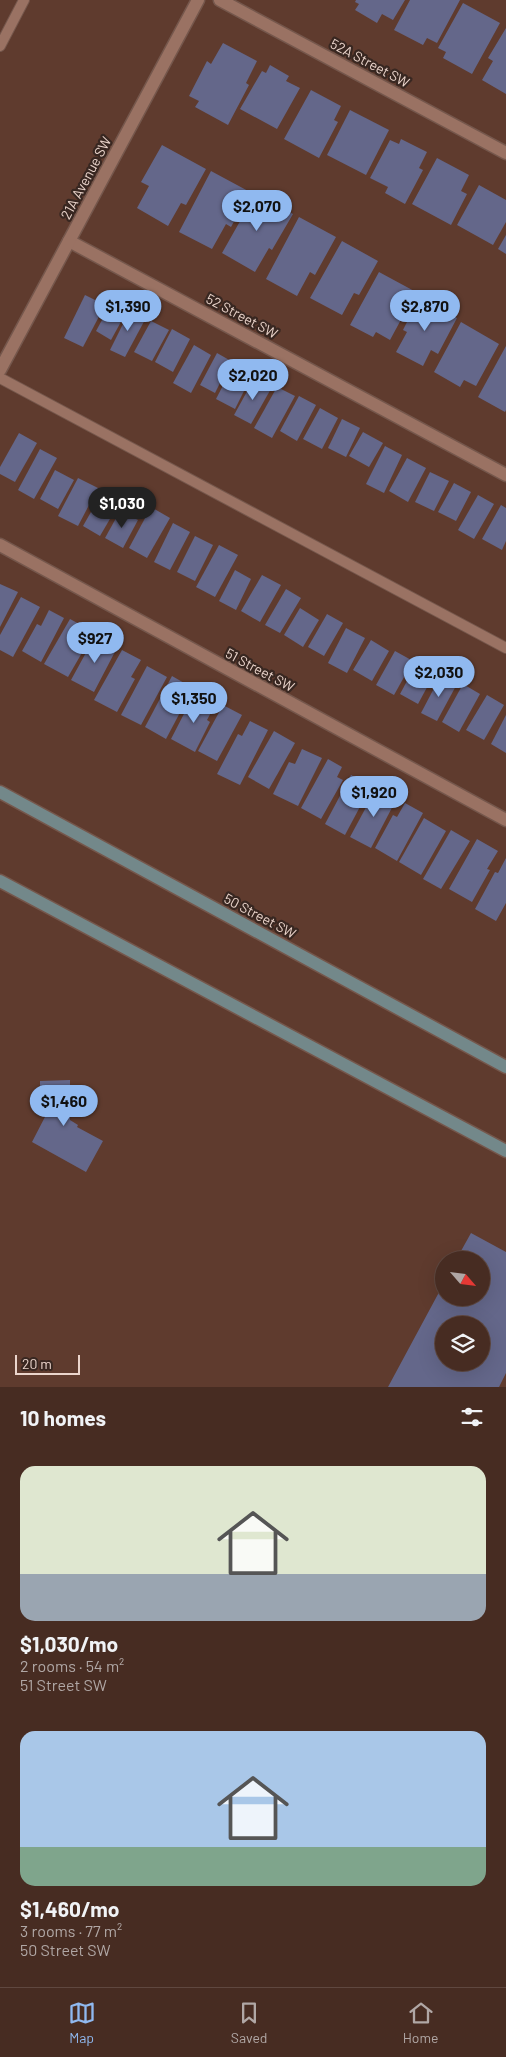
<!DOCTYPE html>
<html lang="en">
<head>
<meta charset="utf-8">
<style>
	body { margin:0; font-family:Barlow,sans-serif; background:#51382f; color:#f1f3f6; height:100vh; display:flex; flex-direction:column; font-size:19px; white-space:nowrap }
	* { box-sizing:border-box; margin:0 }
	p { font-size:16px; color:#b0a7a5 }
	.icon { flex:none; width:28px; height:28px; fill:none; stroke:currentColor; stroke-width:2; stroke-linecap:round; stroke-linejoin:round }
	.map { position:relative; height:1387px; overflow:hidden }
	.drawer { display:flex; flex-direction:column; background:#472c22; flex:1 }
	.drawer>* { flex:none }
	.needle { width:32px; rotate:118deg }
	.controls { position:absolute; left:435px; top:1251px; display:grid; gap:10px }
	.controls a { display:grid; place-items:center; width:55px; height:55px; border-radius:50%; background:#472c22; box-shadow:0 5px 20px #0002,0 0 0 1px #5f4840; font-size:25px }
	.scale { position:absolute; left:15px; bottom:12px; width:65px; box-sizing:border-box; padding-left:5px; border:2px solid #ebd5cc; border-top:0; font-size:14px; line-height:18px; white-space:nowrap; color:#ebd5cc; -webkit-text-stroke:4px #382721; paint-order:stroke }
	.price { position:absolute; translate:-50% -42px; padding:0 11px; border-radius:18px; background:#90b9f0; color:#111; font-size:16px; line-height:32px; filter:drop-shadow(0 1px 2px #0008) }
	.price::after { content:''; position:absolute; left:50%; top:30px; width:15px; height:11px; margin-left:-8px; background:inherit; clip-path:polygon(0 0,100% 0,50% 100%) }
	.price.current { background:#222; color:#fff }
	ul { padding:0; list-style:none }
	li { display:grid; align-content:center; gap:10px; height:265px; padding:0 20px }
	li span { display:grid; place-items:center; height:155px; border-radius:15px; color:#555 }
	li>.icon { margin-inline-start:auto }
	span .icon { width:90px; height:90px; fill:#fffc; stroke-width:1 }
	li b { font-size:21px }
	h2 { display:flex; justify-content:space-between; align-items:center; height:60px; padding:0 20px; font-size:21px }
	.tabs { display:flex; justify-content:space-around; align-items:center; height:70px; border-top:1px solid #5f4840; background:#472c22; font-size:14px; color:#b0a7a5 }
	.tabs a { display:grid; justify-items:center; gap:2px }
	.tabs .current { color:#90b9f0 }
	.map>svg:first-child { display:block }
</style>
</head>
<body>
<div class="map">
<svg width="506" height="1387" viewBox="0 0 506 1387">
	<rect width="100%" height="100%" fill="#5f3b2e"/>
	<g fill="#64678a" fill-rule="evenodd">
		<polygon points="356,0 405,0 393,20 382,14 377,23 355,10 359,4 355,2"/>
		<polygon points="410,0 460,0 437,43 427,38 423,45 394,30"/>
		<polygon points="463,3 500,23 472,74 443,58 446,52 438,48"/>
		<polygon points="506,28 506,94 482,80 493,61 488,58"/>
		<polygon points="223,43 257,61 246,83 249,85 228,125 195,107 199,101 189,96 207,61 211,64"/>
		<polygon points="270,65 289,76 286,81 300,88 277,129 240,109 262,71 266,73"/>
		<polygon points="311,90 341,106 334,120 338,122 319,158 284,139"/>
		<polygon points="350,110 389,130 366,175 327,155"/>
		<polygon points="401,139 427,152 419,168 423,170 405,204 385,193 388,187 370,178 390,140 399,144"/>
		<polygon points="162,145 206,169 186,205 181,203 168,226 137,208 149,186 141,182"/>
		<polygon points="437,158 469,175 461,191 467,194 451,225 412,204"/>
		<polygon points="211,171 250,192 231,227 226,224 212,249 179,232"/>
		<polygon points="479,185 506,200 506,222 493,245 457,225"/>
		<polygon points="256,193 293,214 272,250 269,248 255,272 222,253"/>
		<polygon points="299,217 336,237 315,275 310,272 297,296 266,279"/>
		<polygon points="506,235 506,254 498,249"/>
		<polygon points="342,241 378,261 359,295 354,293 342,315 310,298"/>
		<polygon points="379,272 416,292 390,340 376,332 373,337 350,325"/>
		<polygon points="85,295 105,305 83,347 64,338"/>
		<polygon points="419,298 457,318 438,354 431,350 423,366 396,352 407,332 403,330"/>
		<polygon points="113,300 128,309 111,340 96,331"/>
		<polygon points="131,308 147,316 125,357 110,350"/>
		<polygon points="151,321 169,330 152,361 134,352"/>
		<polygon points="461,322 499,344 476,386 464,380 460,387 434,372"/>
		<polygon points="172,329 190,339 173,372 155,362"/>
		<polygon points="194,345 211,355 191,393 173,383"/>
		<polygon points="506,346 506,410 505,412 478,397"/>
		<polygon points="217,353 231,361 215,393 200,385"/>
		<polygon points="234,364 253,373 235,409 216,399"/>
		<polygon points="255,377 272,387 251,424 234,415"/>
		<polygon points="277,387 295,396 272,438 254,428"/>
		<polygon points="299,396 316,405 297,441 280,431"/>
		<polygon points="320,408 338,418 322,449 303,439"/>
		<polygon points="342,419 360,428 346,457 328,448"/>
		<polygon points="363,432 383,443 369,467 349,456"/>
		<polygon points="19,433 37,443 15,482 0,474 0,467"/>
		<polygon points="385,446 402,455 384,493 366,484"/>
		<polygon points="40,449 57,458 34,499 18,490"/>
		<polygon points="407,458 426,468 408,502 389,491"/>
		<polygon points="55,470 74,480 58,509 40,499"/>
		<polygon points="430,472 449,481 434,511 415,502"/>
		<polygon points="78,478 98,488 78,526 58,516"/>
		<polygon points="454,483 471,492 456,521 438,512"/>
		<polygon points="103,491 121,500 100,536 83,526"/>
		<polygon points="478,495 494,504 474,539 458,530"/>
		<polygon points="501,505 506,508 506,541 502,550 482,539"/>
		<polygon points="151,507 170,518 147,558 129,548"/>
		<polygon points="120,511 138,520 123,548 105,538"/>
		<polygon points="173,523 190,532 170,570 154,562"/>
		<polygon points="195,536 213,545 195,581 177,572"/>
		<polygon points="219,545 238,555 215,597 196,587"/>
		<polygon points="235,570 251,579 236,610 219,601"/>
		<polygon points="262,575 281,585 260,622 241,611"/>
		<polygon points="0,584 18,592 0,627"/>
		<polygon points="286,589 301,598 280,633 265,625"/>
		<polygon points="21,597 40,607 13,657 0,650 0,635"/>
		<polygon points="300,608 319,620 303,647 284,635"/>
		<polygon points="49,610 64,618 41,662 22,651 37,624 41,626"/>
		<polygon points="327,614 343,623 324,656 308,647"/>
		<polygon points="70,619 94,632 68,677 44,664"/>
		<polygon points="346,628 365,638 347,673 328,663"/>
		<polygon points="99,636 118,646 94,692 71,680 88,649 92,651"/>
		<polygon points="371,640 389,651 372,681 353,670"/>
		<polygon points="122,650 141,660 131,677 135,679 117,712 94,700"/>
		<polygon points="395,651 413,661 394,695 376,685"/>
		<polygon points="420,657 438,667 418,704 400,694"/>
		<polygon points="147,666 167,677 141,725 121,715"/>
		<polygon points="441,675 457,684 437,721 421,713"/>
		<polygon points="172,676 193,688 166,739 145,727"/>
		<polygon points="463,684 480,694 459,732 442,722"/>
		<polygon points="200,695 216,703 207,720 210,722 195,752 171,739 187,708 192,710"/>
		<polygon points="487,695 504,705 484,740 466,730"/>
		<polygon points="223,705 242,715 217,761 198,751"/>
		<polygon points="506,715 506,753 491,744"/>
		<polygon points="250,721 268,730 240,785 217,774 238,734 242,736"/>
		<polygon points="274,731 295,743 269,789 248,777"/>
		<polygon points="302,749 322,758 298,806 273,794 289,762 295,764"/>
		<polygon points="328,759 342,767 337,777 343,780 321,819 301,808"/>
		<polygon points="351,775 371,786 345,835 325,824"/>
		<polygon points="377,787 397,798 371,848 350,837"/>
		<polygon points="405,803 423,813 397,861 375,848 393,815 397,817"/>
		<polygon points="424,818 446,831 421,875 399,862"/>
		<polygon points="451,830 470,841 441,889 423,879"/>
		<polygon points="477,839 498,851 487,869 490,870 472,902 449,889"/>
		<polygon points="506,858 506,903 496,921 475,909 495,872 498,873"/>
		<polygon points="70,1080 70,1120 78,1125 77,1127 103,1141 86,1172 32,1142 47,1113 40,1110 40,1081"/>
		<path d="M471,1233L506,1252V1373L499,1387H388L444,1283V1298H481V1260H456ZM444,1325H481V1362H444Z"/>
	</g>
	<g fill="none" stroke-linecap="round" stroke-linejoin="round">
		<g stroke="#75574c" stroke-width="12">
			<g id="service">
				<polyline points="0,46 24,0"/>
				<polyline points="0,378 506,648"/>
			</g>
		</g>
		<g stroke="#75574c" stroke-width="15">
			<g id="minor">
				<polyline points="220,0 506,153"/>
				<polyline points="69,241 506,475"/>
				<polyline points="0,370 198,0"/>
				<polyline points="0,545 506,820"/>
			</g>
		</g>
		<g stroke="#75574c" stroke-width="15">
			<g id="secondary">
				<polyline points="0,792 506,1067"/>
				<polyline points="0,881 506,1151"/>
			</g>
		</g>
		<use href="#service" stroke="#9a7263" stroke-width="10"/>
		<use href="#minor" stroke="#9a7263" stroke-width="12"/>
		<use href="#secondary" stroke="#73888a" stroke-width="12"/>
	</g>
	<g text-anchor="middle" stroke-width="4.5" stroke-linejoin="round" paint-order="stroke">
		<g font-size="14" fill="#ebd5cc" stroke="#382721">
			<text transform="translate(370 63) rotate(28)" y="5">52A Street SW</text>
			<text transform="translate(86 178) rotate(-62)" y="5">21A Avenue SW</text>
			<text transform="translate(242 316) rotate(28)" y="5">52 Street SW</text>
			<text transform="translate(260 670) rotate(28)" y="5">51 Street SW</text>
			<text transform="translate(260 916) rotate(28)" y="5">50 Street SW</text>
		</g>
	</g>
</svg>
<div class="controls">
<a><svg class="needle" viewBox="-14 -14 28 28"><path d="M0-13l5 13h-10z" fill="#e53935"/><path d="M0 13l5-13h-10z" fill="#b0a7a5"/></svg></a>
<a><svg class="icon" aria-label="layers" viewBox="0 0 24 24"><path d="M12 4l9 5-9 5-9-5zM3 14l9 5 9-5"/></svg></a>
</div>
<div class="scale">20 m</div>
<b class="price" style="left:257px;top:232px">$2,070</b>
<b class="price" style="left:128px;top:332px">$1,390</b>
<b class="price" style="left:425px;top:332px">$2,870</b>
<b class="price" style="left:253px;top:401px">$2,020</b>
<b class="price current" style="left:122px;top:529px">$1,030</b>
<b class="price" style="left:95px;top:664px">$927</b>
<b class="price" style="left:439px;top:698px">$2,030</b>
<b class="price" style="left:194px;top:724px">$1,350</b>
<b class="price" style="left:374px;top:818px">$1,920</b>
<b class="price" style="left:64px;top:1127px">$1,460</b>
</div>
<section class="drawer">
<h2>10 homes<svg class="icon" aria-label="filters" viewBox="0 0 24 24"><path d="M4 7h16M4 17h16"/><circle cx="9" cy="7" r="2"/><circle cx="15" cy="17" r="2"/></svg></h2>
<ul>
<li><span style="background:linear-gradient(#dfe7d0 70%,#9aa5b1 0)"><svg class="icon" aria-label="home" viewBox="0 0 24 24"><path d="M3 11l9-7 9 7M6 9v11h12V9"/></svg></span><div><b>$1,030/mo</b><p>2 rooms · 54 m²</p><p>51 Street SW</p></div></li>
<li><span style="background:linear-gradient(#a9c7e8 75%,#7fa58c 0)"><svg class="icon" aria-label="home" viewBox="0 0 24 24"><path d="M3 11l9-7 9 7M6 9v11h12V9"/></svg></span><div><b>$1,460/mo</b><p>3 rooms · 77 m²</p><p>50 Street SW</p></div></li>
</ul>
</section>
<nav class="tabs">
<a class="current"><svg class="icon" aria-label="map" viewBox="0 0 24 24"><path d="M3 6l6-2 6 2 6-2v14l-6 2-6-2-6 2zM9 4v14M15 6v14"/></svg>Map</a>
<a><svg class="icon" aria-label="saved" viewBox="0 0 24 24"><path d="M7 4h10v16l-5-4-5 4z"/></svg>Saved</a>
<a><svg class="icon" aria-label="home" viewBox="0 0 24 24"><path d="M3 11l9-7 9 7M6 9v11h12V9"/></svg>Home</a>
</nav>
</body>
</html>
